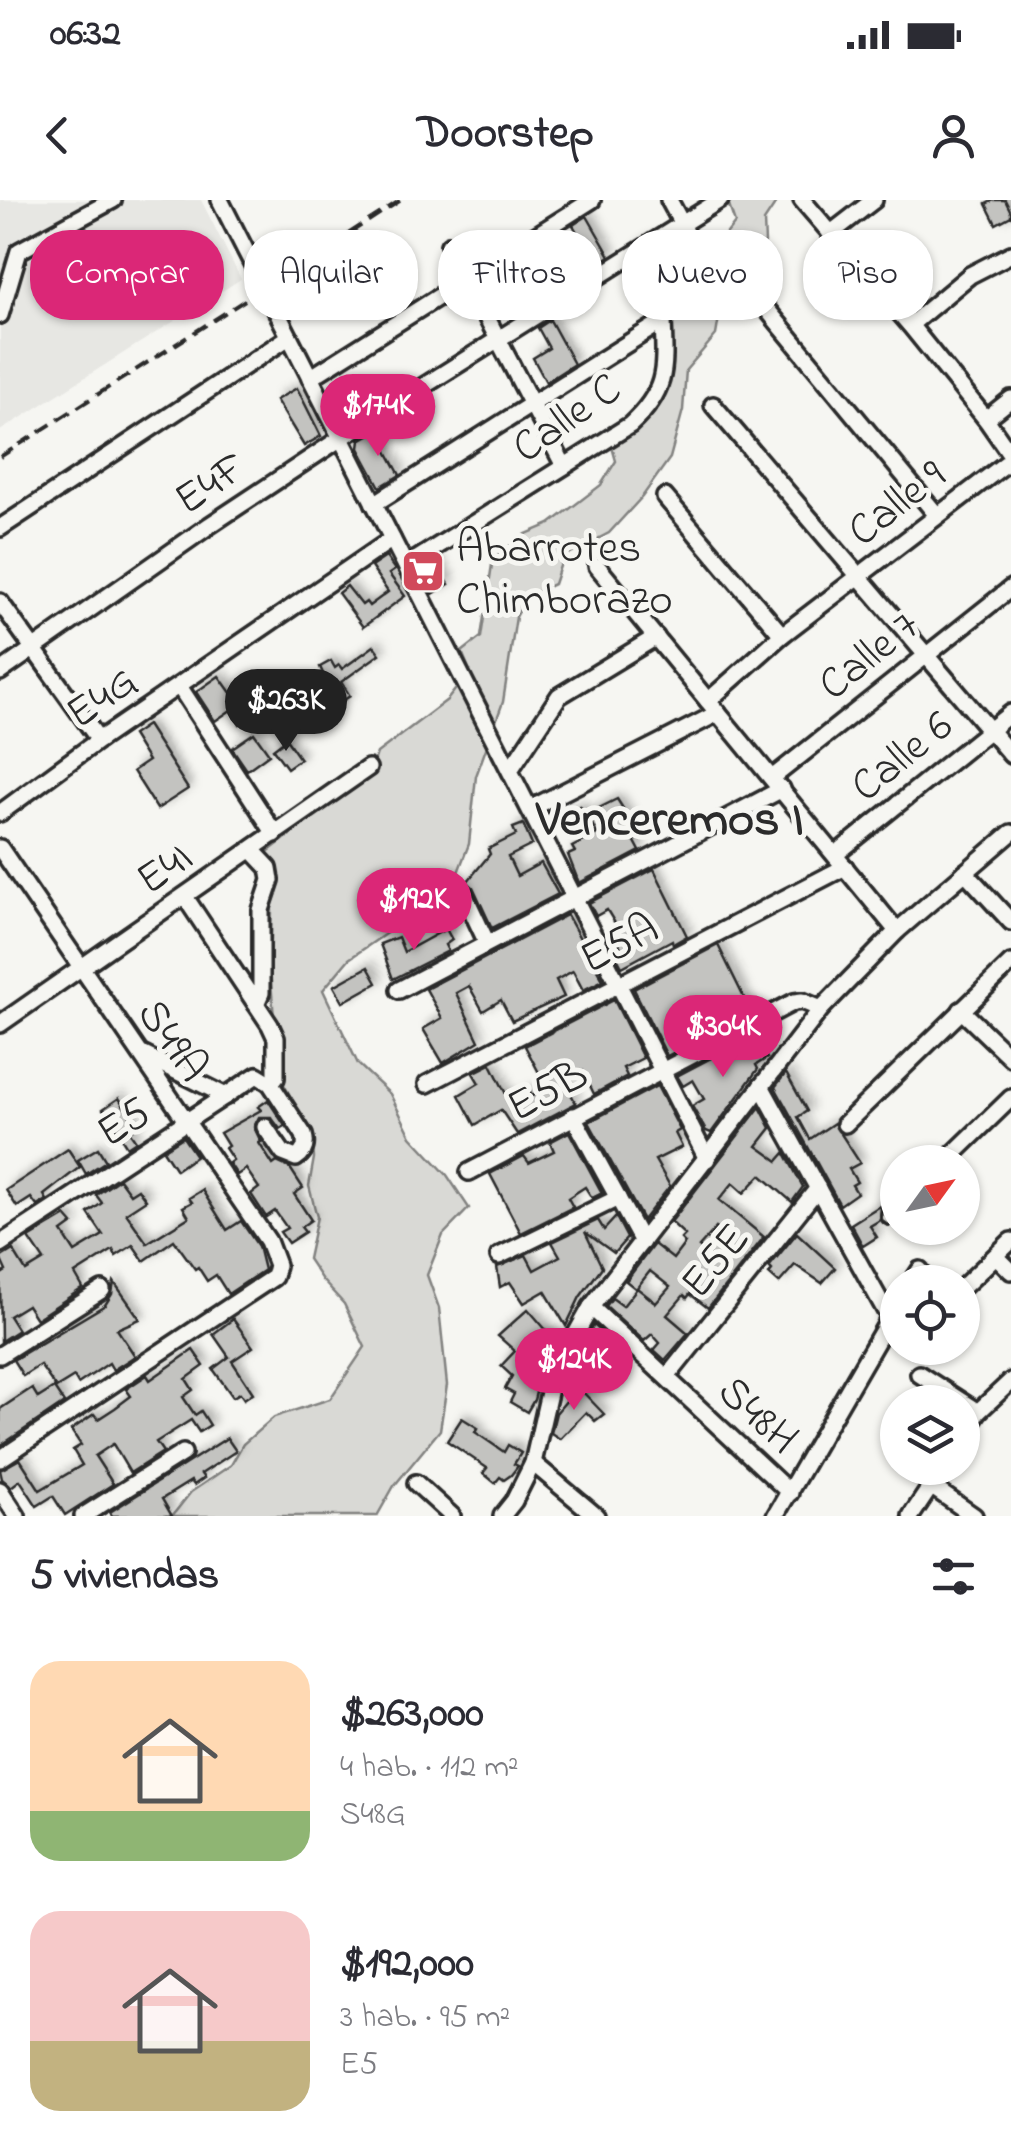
<!DOCTYPE html>
<html lang="es">
<head>
<meta charset="utf-8">
<style>
	body { margin:0; font-family:"Indie Flower",sans-serif; background:#f7f7f7; color:#2b2b33; height:100vh; display:flex; flex-direction:column; font-size:38px; white-space:nowrap }
	* { box-sizing:border-box; margin:0 }
	p { font-size:32px; color:#7c7c81 }
	.icon { flex:none; width:55px; height:55px; fill:none; stroke:currentColor; stroke-width:2; stroke-linecap:round; stroke-linejoin:round }
	.map { position:relative; height:1316px; overflow:hidden }
	.drawer { display:flex; flex-direction:column; background:#fff; flex:1 }
	.drawer>* { flex:none }
	.top-card { position:absolute; left:30px; top:30px; width:952px; height:90px; display:flex; gap:20px }
	.needle { width:65px; rotate:57deg }
	.controls { position:absolute; left:880px; top:945px; display:grid; gap:20px }
	.controls a { display:grid; place-items:center; width:100px; height:100px; border-radius:50%; background:#fff; box-shadow:0 2px 8px #0004; font-size:50px }
	.price { position:absolute; translate:-50% -85px; padding:0 22px; border-radius:35px; background:#db2777; color:#fff; font-size:32px; line-height:65px; filter:drop-shadow(0 2px 5px #0008) }
	.price::after { content:''; position:absolute; left:50%; top:60px; width:30px; height:22px; margin-left:-15px; background:inherit; clip-path:polygon(0 0,100% 0,50% 100%) }
	.price.active { background:#222; color:#fff }
	ul { padding:0; list-style:none }
	li { display:flex; align-items:center; gap:30px; height:250px; padding:0 30px }
	li span { display:grid; place-items:center; flex:none; width:280px; height:200px; border-radius:30px; color:#555 }
	li>.icon { margin-inline-start:auto }
	span .icon { width:120px; height:120px; fill:#fffc; stroke-width:1 }
	li b { font-size:42px }
	h2 { display:flex; justify-content:space-between; align-items:center; height:120px; padding:0 30px; font-size:42px }
	.tag { padding:0 35px; border-radius:40px; background:#fff; box-shadow:0 2px 8px #0004; font-size:35px; line-height:90px }
	.tag.active { background:#db2777; color:#fff }
	.status { display:flex; justify-content:space-between; align-items:center; height:70px; padding:0 50px; background:#fff; direction:ltr }
	.status svg { height:28px; fill:currentColor }
	header { display:flex; justify-content:space-between; align-items:center; height:130px; padding:0 30px; background:#fff; font-size:45px; font-weight:700 }
	.map>svg:first-child { display:block }
</style>
</head>
<body>
<div class="status"><b>06:32</b><svg viewBox="0 0 49 12"><path d="M0 12V9h3v3zM5 12V6h3v6zM10 12V3h3v9zM15 12V0h3v12zM26 1h20v11H26zM47 4h2v5h-2z"/></svg></div>
<header><svg class="icon" aria-label="back" viewBox="0 0 24 24"><path d="M15 5l-7 7 7 7"/></svg>Doorstep<svg class="icon" aria-label="person" viewBox="0 0 24 24"><circle cx="12" cy="8" r="4"/><path d="M4 21q1-7 8-7t8 7"/></svg></header>
<div class="map">
<svg width="1011" height="1316" viewBox="0 0 1011 1316">
	<defs>
		<filter id="shadow"><feDropShadow dx="5" dy="-5" stdDeviation="5" flood-color="#0004"/></filter>
	</defs>
	<rect width="100%" height="100%" fill="#f6f6f2"/>
	<filter id="ink" filterUnits="userSpaceOnUse"><feTurbulence type="fractalNoise" baseFrequency=".01" numOctaves="2"/><feDisplacementMap in="SourceGraphic" scale="20" xChannelSelector="R" yChannelSelector="G"/><feConvolveMatrix kernelMatrix="1 2 1 2 8 2 1 2 1" color-interpolation-filters="sRGB"/></filter>
	<g filter="url(#ink)">
		<polygon fill="#e7e7e3" points="0,0 201,0 241,79 0,231"/>
		<polygon fill="#d9d9d5" stroke="#828280" stroke-width="2.5" points="727,0 778,0 764,21 765,43 740,66 722,100 716,135 686,170 683,210 670,258 642,297 609,333 563,357 554,384 527,397 516,417 503,502 476,576 469,644 452,688 349,759 323,790 358,864 390,894 411,936 447,975 469,1008 443,1035 427,1075 439,1108 447,1185 440,1230 394,1286 377,1316 172,1316 191,1292 231,1265 243,1244 274,1217 330,1199 365,1147 344,1104 322,1080 308,1059 317,1017 309,986 314,958 312,936 281,879 283,849 274,818 270,768 272,711 265,654 370,574 377,553 447,500 470,471 462,452 481,437 493,358 526,334 550,324 601,285 616,261 612,247 655,210 671,171 670,120 702,81 708,57 735,23"/>
		<g fill="#c3c3c0" stroke="#2b2b2b" stroke-width="2.5" fill-rule="evenodd" filter="url(#shadow)">
			<polygon points="994,0 1005,0 1011,12 1011,16 996,24 986,4"/>
			<polygon points="587,16 610,56 596,65 573,25"/>
			<polygon points="529,76 539,100 527,108 513,86"/>
			<polygon points="550,120 574,164 546,182 533,158 549,148 538,128"/>
			<polygon points="297,188 321,236 304,246 276,200"/>
			<polygon points="376,231 400,275 380,287 359,248 360,240"/>
			<polygon points="386,357 395,370 389,374 405,396 363,427 338,393 347,386 362,405 366,402 369,406 388,392 371,367"/>
			<polygon points="435,361 449,384 433,394 421,370"/>
			<polygon points="374,446 380,454 341,482 350,496 328,510 315,487 326,480 320,467 331,461 335,468 339,465 342,469"/>
			<polygon points="219,476 249,518 240,524 231,510 215,521 196,492"/>
			<polygon points="147,525 188,589 157,609 133,571 148,561 132,535"/>
			<polygon points="254,533 269,554 247,570 232,548"/>
			<polygon points="286,539 300,559 287,568 273,549"/>
			<polygon points="617,599 638,632 632,636 640,651 579,683 568,655 575,652 572,647 597,634 587,614"/>
			<polygon points="561,606 565,615 580,606 587,619 563,631 559,624 552,628 545,615"/>
			<polygon points="523,624 532,645 508,657 517,676 541,663 558,694 492,728 473,687 467,682 490,654 488,649 516,635 513,628"/>
			<polygon points="654,669 687,736 673,744 672,740 622,767 614,752 621,748 618,741 624,738 607,710 596,716 589,703"/>
			<polygon points="567,715 603,780 583,790 573,771 556,780 564,797 512,821 501,800 483,811 469,786 456,793 479,841 443,863 423,829 442,818 426,789"/>
			<polygon points="446,729 452,740 445,745 448,751 393,779 380,744 398,737 404,752"/>
			<polygon points="718,745 751,812 667,856 634,789"/>
			<polygon points="368,767 377,783 343,802 334,786"/>
			<polygon points="614,800 643,858 623,868 627,876 594,894 583,871 564,882 576,903 517,934 501,910 475,925 459,895 479,883 473,873 491,864 510,902 529,891 532,896 547,888 525,846"/>
			<polygon points="753,836 767,858 756,865 758,869 711,933 706,931 692,906 704,899 693,880 683,886 677,876"/>
			<polygon points="786,873 807,911 798,917 810,939 834,923 860,963 849,969 857,982 852,985 857,993 840,1005 775,887"/>
			<polygon points="657,886 680,930 675,933 682,947 655,960 670,986 643,1020 589,922"/>
			<polygon points="119,898 137,927 129,931 136,941 127,947 103,909"/>
			<polygon points="268,900 285,926 280,929 271,917 259,917 254,927 261,942 259,943 273,965 277,962 290,968 303,988 294,994 311,1020 301,1027 305,1032 288,1043 280,1032 287,1028 275,1011 266,1017 251,994 259,988 246,969 237,975 229,963 233,960 225,948 228,946 220,933 261,910 258,907"/>
			<path d="M760,907L771,928L757,946L778,961L785,953L803,987L792,1002L761,975L744,993L733,983L719,1000L764,1037L708,1108L690,1094L687,1098L684,1095L667,1115L688,1133L665,1160L654,1150L660,1143L652,1134L644,1141L606,1106L612,1098L623,1106L637,1088L656,1103L670,1087L650,1071L636,1089L626,1081L654,1044L673,1059L685,1043L681,1039L685,1035L671,1022ZM716,1028L732,1041L716,1061L699,1047Z"/>
			<polygon points="569,932 602,993 592,998 585,987 568,998 573,1007 521,1033 490,974 524,956 529,963 554,951 550,942"/>
			<polygon points="183,937 196,956 176,970 163,950"/>
			<polygon points="98,948 106,961 86,974 78,960"/>
			<polygon points="68,949 80,967 44,995 47,1000 37,1006 31,998 17,1007 6,990"/>
			<polygon points="119,979 130,994 138,989 146,1000 126,1013 147,1043 189,1017 183,1007 192,1002 189,998 202,990 227,1030 241,1021 258,1046 264,1070 228,1094 216,1075 207,1081 198,1067 195,1069 174,1040 144,1061 133,1045 116,1056 113,1050 75,1074 83,1088 36,1119 27,1105 9,1116 18,1130 1,1141 0,1075 6,1071 0,1058 13,1050 26,1071 44,1060 29,1038 66,1016 73,1024 62,1032 75,1052 103,1035 88,1013 102,1003 96,995"/>
			<polygon points="881,1005 880,1020 870,1026 877,1037 863,1046 851,1024"/>
			<polygon points="616,1017 627,1038 614,1053 585,1032 602,1067 580,1097 566,1126 545,1091 524,1103 510,1082 500,1087 497,1067 526,1055 534,1070 560,1056 552,1042 598,1020 604,1030"/>
			<polygon points="797,1033 835,1068 822,1083 795,1065 779,1083 769,1074 772,1070 769,1067"/>
			<polygon points="114,1082 140,1119 117,1129 135,1156 113,1170 109,1163 78,1184 74,1177 56,1188 40,1165 23,1176 13,1160 105,1105 112,1094"/>
			<polygon points="528,1109 554,1139 532,1158 544,1161 534,1200 527,1212 510,1202 514,1194 505,1189 512,1176 501,1166 515,1151 498,1136"/>
			<polygon points="233,1119 253,1147 232,1161 253,1193 244,1199 240,1193 233,1197 213,1169 229,1157 213,1134"/>
			<polygon points="594,1125 627,1156 597,1180 580,1150"/>
			<polygon points="193,1150 204,1166 186,1179 193,1190 183,1197 195,1215 201,1211 210,1225 199,1232 191,1220 156,1242 163,1252 130,1273 113,1244 95,1256 113,1284 65,1315 53,1296 37,1306 20,1280 11,1287 2,1279 0,1270 20,1259 40,1290 82,1265 73,1250 81,1245 71,1230 94,1214 98,1219 115,1208 131,1196 126,1189 147,1175 150,1180"/>
			<polygon points="578,1187 604,1214 595,1221 586,1212 560,1239 551,1233 556,1213"/>
			<polygon points="32,1188 38,1198 54,1188 64,1203 0,1246 0,1209"/>
			<polygon points="462,1218 478,1228 475,1232 504,1252 508,1245 521,1253 514,1264 518,1266 511,1275 504,1280 500,1277 495,1283 483,1273 487,1268 447,1241"/>
			<polygon points="227,1238 236,1251 201,1274 204,1278 194,1285 191,1281 162,1299 172,1316 112,1316 110,1312"/>
		</g>
		<g fill="none" stroke-linecap="round" stroke-linejoin="round">
			<g stroke="#2b2b2b" stroke-width="22">
				<g id="minor">
					<polyline points="220,0 707,959"/>
					<polyline points="830,34 874,0"/>
					<polyline points="449,45 564,266"/>
					<polyline points="765,107 936,314"/>
					<polyline points="0,115 19,51 113,0"/>
					<polyline points="910,125 970,75 1011,54"/>
					<polyline points="310,178 592,0"/>
					<polyline points="713,205 1011,555"/>
					<polyline points="986,219 1011,199"/>
					<polyline points="665,297 782,435"/>
					<polyline points="374,304 663,121"/>
					<polyline points="0,328 289,137"/>
					<path d="M406,366L630,225C668,190 665,169 663,121L699,72L682,24L669,0"/>
					<polyline points="597,366 897,731"/>
					<polyline points="0,402 99,540"/>
					<polyline points="0,472 210,325 341,238 720,0"/>
					<polyline points="179,486 275,634"/>
					<polyline points="708,501 782,435 1008,262 1011,255 986,219 910,125 802,0"/>
					<polyline points="510,570 559,496 656,437"/>
					<polyline points="772,578 1011,388"/>
					<polyline points="530,609 718,513"/>
					<polyline points="0,613 99,540 392,339"/>
					<polyline points="0,648 268,1041 277,1065 274,1077 0,1259"/>
					<polyline points="252,650 269,668 271,680 261,710 261,793 256,804"/>
					<polyline points="836,654 1011,513"/>
					<polyline points="965,672 1011,722"/>
					<polyline points="463,692 487,743"/>
					<polyline points="185,697 270,825 276,838 276,878 270,883"/>
					<polyline points="399,790 782,589"/>
					<polyline points="961,810 1011,858"/>
					<polyline points="0,824 368,568"/>
					<polyline points="144,855 226,896"/>
					<polyline points="427,884 845,667"/>
					<polyline points="761,886 889,1117"/>
					<polyline points="573,916 642,1042"/>
					<polyline points="845,924 1011,763"/>
					<polyline points="945,962 1011,898"/>
					<polyline points="469,972 794,802 802,801 821,809"/>
					<polyline points="890,1016 898,1009"/>
					<path d="M0,1044L257,875L270,883L304,935C307,945 305,952 296,958L283,953L265,927"/>
					<polyline points="499,1056 618,998"/>
					<polyline points="996,1056 1011,1071"/>
					<polyline points="912,1082 920,1070"/>
					<polyline points="962,1088 1011,1041"/>
					<polyline points="591,1107 790,1293"/>
					<polyline points="0,1155 102,1090"/>
					<polyline points="919,1174 978,1212"/>
					<polyline points="667,1177 818,988"/>
					<polyline points="962,1237 978,1212 1011,1181"/>
					<polyline points="533,1263 596,1316"/>
					<polyline points="416,1283 452,1316"/>
					<polyline points="931,1286 974,1316"/>
					<polyline points="0,1290 17,1316"/>
					<polyline points="83,1316 183,1253"/>
					<polyline points="502,1316 514,1301 533,1263 553,1175 591,1107 821,809 897,731 1011,633"/>
					<polyline points="775,1316 898,1104"/>
					<polyline points="911,1316 943,1268"/>
				</g>
			</g>
			<use href="#minor" stroke="#f6f6f2" stroke-width="15"/>
			<polyline stroke="#2b2b2b" stroke-width="4" stroke-dasharray="15 8" stroke-linecap="butt" points="0,257 401,0"/>
		</g>
	</g>
	<defs>
		<g id="supermarket-square" transform="scale(2.25)"><rect x="-9" y="-9" width="18" height="18" rx="4" fill="#d1495b" stroke="#f6f6f2"/><path d="M-6-5.5h2.5l.6 2H6L4.5 2H-2.5L-4.4-4H-6ZM-1.5 3.2a1.3 1.3 0 1 0 .1 0ZM3 3.2a1.3 1.3 0 1 0 .1 0Z" fill="#fff"/></g>
	</defs>
	<g fill-rule="evenodd">
		<use href="#supermarket-square" x="423" y="371"/>
	</g>
	<g text-anchor="middle" stroke-width="10" stroke-linejoin="round" paint-order="stroke">
		<g font-size="45" fill="#2b2b2b" stroke="#f6f6f2">
			<text transform="translate(565 216) rotate(-35)" y="16">Calle C</text>
			<text transform="translate(209 281) rotate(-34)" y="16">E4F</text>
			<text transform="translate(895 301) rotate(-38)" y="16">Calle 9</text>
			<text transform="translate(867 453) rotate(-39)" y="16">Calle 7</text>
			<text transform="translate(100 495) rotate(-35)" y="16">E4G</text>
			<text transform="translate(900 554) rotate(-39)" y="16">Calle 6</text>
			<text transform="translate(163 666) rotate(-35)" y="16">E4I</text>
			<text transform="translate(618 741) rotate(-27)" y="16">E5A</text>
			<text transform="translate(175 839) rotate(55)" y="16">S49A</text>
			<text transform="translate(546 888) rotate(-28)" y="16">E5B</text>
			<text transform="translate(122 920) rotate(-33)" y="16">E5</text>
			<text transform="translate(713 1059) rotate(-51)" y="16">E5E</text>
			<text transform="translate(760 1213) rotate(43)" y="16">S48H</text>
		</g>
		<g font-size="45" fill="#2b2b2b" stroke="#f6f6f2" text-anchor="start">
			<text x="456" y="361">Abarrotes<tspan x="456" dy="52">Chimborazo</tspan></text>
		</g>
		<g font-size="50" font-weight="bold" fill="#2b2b2b" stroke="#f6f6f2">
			<text x="670" y="634">Venceremos I</text>
		</g>
	</g>
</svg>
<div class="controls">
<a><svg class="needle" viewBox="-14 -14 28 28"><path d="M0-13l5 13h-10z" fill="#e53935"/><path d="M0 13l5-13h-10z" fill="#7c7c81"/></svg></a>
<a><svg class="icon" aria-label="locate" viewBox="0 0 24 24"><circle cx="12" cy="12" r="6"/><path d="M12 2v4M12 18v4M2 12h4M18 12h4"/></svg></a>
<a><svg class="icon" aria-label="layers" viewBox="0 0 24 24"><path d="M12 4l9 5-9 5-9-5zM3 14l9 5 9-5"/></svg></a>
</div>
<b class="price" style="left:378px;top:259px">$174K</b>
<b class="price active" style="left:286px;top:554px">$263K</b>
<b class="price" style="left:414px;top:753px">$192K</b>
<b class="price" style="left:723px;top:880px">$304K</b>
<b class="price" style="left:574px;top:1213px">$124K</b>
<div class="top-card">
<a class="tag active">Comprar</a>
<a class="tag">Alquilar</a>
<a class="tag">Filtros</a>
<a class="tag">Nuevo</a>
<a class="tag">Piso</a>
</div>
</div>
<section class="drawer">
<h2>5 viviendas<svg class="icon" aria-label="filters" viewBox="0 0 24 24"><path d="M4 7h16M4 17h16"/><circle cx="9" cy="7" r="2"/><circle cx="15" cy="17" r="2"/></svg></h2>
<ul>
<li><span style="background:linear-gradient(#ffd9b3 75%,#8fb573 0)"><svg class="icon" aria-label="home" viewBox="0 0 24 24"><path d="M3 11l9-7 9 7M6 9v11h12V9"/></svg></span><div><b>$263,000</b><p>4 hab. · 112 m²</p><p>S48G</p></div></li>
<li><span style="background:linear-gradient(#f6c9c9 65%,#c2b280 0)"><svg class="icon" aria-label="home" viewBox="0 0 24 24"><path d="M3 11l9-7 9 7M6 9v11h12V9"/></svg></span><div><b>$192,000</b><p>3 hab. · 95 m²</p><p>E5</p></div></li>
</ul>
</section>
</body>
</html>
